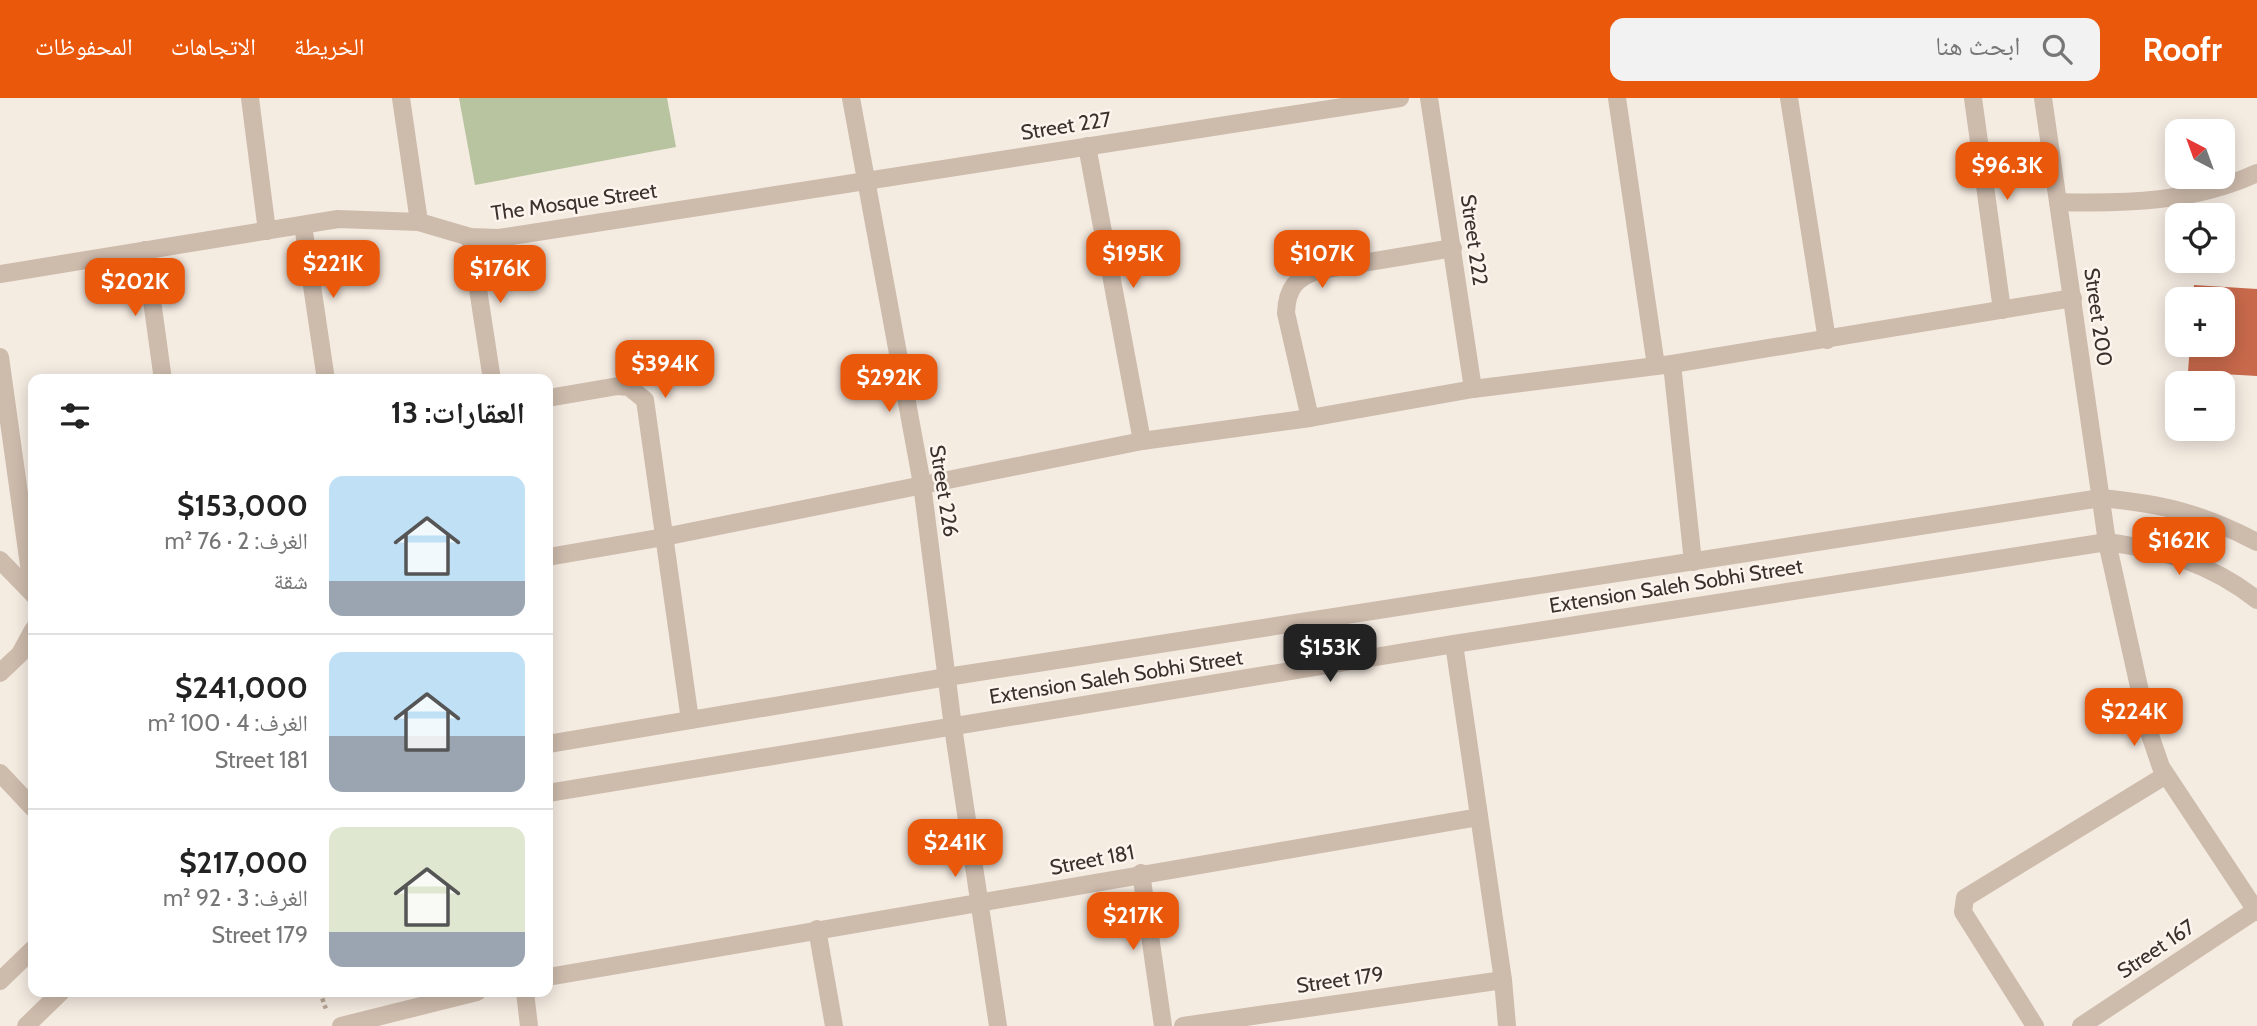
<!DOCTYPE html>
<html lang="ar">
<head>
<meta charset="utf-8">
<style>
	body { margin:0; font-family:Cabin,"Noto Naskh Arabic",sans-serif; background:#f2f2f2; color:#222; direction:rtl; height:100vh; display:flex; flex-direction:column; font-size:26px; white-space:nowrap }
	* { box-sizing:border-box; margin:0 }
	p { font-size:23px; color:#767676 }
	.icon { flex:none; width:38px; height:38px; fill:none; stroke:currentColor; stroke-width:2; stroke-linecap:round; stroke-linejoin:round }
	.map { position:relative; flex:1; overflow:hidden; direction:ltr }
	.drawer { position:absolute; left:28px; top:276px; width:525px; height:623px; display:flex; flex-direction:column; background:#fff; border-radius:14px; box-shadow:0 4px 18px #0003; direction:rtl }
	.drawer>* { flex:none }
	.needle { width:46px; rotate:319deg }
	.tools { position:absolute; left:2165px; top:21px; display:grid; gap:14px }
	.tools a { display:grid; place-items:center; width:70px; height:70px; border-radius:14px; background:#fff; box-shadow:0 4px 18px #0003; font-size:35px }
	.price { position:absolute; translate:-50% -60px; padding:0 16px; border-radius:14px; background:#ea580c; color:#fff; font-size:23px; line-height:46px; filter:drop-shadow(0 2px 4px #0008) }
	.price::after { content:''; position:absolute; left:50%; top:42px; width:21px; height:16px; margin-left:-10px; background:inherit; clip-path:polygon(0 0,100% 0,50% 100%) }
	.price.on { background:#222; color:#fff }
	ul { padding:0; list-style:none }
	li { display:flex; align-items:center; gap:21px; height:175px; padding:0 28px }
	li+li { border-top:2px solid #e0e0e0 }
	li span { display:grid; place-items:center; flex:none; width:196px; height:140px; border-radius:14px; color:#555 }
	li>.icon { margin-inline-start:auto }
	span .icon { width:84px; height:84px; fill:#fffc; stroke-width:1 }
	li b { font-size:30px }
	h2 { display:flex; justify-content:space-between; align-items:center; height:84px; padding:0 28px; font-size:30px }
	header { display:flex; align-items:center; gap:42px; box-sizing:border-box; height:98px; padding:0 35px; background:#ea580c; color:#fff }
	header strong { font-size:33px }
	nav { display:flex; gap:38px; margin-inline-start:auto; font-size:24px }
	.search { width:490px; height:63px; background:#f2f2f2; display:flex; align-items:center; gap:18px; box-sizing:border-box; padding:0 24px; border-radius:14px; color:#767676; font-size:26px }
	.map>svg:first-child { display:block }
</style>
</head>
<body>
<header>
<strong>Roofr</strong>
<div class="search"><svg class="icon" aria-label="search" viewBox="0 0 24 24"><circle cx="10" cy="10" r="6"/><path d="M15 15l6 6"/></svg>ابحث هنا</div>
<nav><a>الخريطة</a><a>الاتجاهات</a><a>المحفوظات</a></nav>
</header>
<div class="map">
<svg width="2257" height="928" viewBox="0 0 2257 928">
	<rect width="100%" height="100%" fill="#f4ebe1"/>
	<polygon fill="#b8c4a0" points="459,0 667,0 676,49 475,87"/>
	<polygon fill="#c8694b" points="2194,187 2257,191 2257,278 2188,274 2190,247 2222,247 2222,201 2193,201"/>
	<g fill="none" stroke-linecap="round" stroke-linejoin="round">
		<polyline stroke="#b9a596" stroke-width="4.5" stroke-dasharray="3.5 3.5" stroke-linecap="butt" points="320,894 326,911"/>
		<g stroke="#cdbbac" stroke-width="18">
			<polyline points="250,0 267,133"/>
			<polyline points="401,0 419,124"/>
			<polyline points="851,0 922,386 953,629 998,928"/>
			<polyline points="1429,0 1473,291"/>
			<polyline points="1617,0 1656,268"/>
			<polyline points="1789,0 1827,242"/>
			<polyline points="1973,0 2002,212"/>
			<polyline points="2043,0 2107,444 2149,634 2161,669 2257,814"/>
			<polyline points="1087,48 1142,343"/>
			<path d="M2058,104C2125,106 2195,104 2257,75"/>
			<polyline points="303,127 326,282"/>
			<polyline points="470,139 492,282"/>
			<polyline points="145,152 163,282"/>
			<polyline points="0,176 338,121 419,124 470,139 499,140 1400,0"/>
			<polyline points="0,259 33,496"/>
			<polyline points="1672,266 1693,464"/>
			<polyline points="548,300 618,288 629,289 645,302 690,622"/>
			<path d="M1310,320L1286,215C1287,190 1296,179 1320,172L1453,150"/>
			<polyline points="548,459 664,439 1142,343 1310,320 1473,291 1672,266 2073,200"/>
			<polyline points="0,462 33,496"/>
			<polyline points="1454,546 1503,882 1507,928"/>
			<polyline points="0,575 20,556 33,532"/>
			<path d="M548,646L947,579L2101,400C2164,406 2201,415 2257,444"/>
			<polyline points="0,675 33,710"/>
			<path d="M548,695L1454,546L2107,444C2164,452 2212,466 2257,502"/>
			<polyline points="1141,775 1163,928"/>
			<polyline points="817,831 834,928"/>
			<polyline points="548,879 1479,719"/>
			<polyline points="0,883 33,851"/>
			<polyline points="525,894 529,928"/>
			<polyline points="26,928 61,894"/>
			<polyline points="341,928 477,894"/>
			<polyline points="1183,928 1503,882"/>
			<polyline points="2035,928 1963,814 1965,800 2166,677"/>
			<polyline points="2081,928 2256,812"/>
		</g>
	</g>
	<g text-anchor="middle" stroke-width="5" stroke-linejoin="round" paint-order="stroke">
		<g font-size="21" fill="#3b302b" stroke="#fbf5ee">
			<text transform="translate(1066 28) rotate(-9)" y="7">Street 227</text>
			<text transform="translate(574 104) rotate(-8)" y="7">The Mosque Street</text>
			<text transform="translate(1474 142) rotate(82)" y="7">Street 222</text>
			<text transform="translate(2098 219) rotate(82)" y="7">Street 200</text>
			<text transform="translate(944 393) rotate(81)" y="7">Street 226</text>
			<text transform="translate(1676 488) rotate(-9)" y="7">Extension Saleh Sobhi Street</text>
			<text transform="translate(1116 579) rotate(-9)" y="7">Extension Saleh Sobhi Street</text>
			<text transform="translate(1092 762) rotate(-11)" y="7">Street 181</text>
			<text transform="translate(2156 851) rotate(-34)" y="7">Street 167</text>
			<text transform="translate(1340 882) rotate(-8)" y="7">Street 179</text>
		</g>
	</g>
</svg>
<div class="tools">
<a><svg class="needle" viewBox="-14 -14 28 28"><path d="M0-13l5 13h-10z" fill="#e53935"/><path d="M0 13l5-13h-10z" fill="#767676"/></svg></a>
<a><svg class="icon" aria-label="locate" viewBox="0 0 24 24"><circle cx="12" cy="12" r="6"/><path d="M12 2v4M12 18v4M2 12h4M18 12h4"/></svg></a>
<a>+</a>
<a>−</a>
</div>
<b class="price" style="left:2007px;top:104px">$96.3K</b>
<b class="price" style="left:1133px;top:192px">$195K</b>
<b class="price" style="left:1322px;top:192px">$107K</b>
<b class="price" style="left:333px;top:202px">$221K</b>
<b class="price" style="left:500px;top:207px">$176K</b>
<b class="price" style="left:135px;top:220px">$202K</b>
<b class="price" style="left:665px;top:302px">$394K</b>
<b class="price" style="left:889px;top:316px">$292K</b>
<b class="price" style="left:2179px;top:479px">$162K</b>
<b class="price on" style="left:1330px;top:586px">$153K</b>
<b class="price" style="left:2134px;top:650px">$224K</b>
<b class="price" style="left:955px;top:781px">$241K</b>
<b class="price" style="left:1133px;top:854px">$217K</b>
<section class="drawer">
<h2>العقارات: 13<svg class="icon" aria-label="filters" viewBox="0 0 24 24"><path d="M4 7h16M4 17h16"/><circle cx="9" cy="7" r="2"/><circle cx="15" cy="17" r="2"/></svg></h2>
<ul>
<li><span style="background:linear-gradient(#bfe0f5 75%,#9aa5b1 0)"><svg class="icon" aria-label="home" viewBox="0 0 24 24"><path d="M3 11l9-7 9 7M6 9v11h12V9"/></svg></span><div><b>$153,000</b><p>الغرف: 2 · 76 m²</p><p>شقة</p></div></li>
<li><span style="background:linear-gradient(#bfe0f5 60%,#9aa5b1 0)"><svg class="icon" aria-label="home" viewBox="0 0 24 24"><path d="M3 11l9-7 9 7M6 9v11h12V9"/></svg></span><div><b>$241,000</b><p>الغرف: 4 · 100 m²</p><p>Street 181</p></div></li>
<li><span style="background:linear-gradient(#dfe7d0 75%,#9aa5b1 0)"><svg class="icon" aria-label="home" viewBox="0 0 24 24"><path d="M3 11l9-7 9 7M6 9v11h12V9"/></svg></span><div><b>$217,000</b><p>الغرف: 3 · 92 m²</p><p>Street 179</p></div></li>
</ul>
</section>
</div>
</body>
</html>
